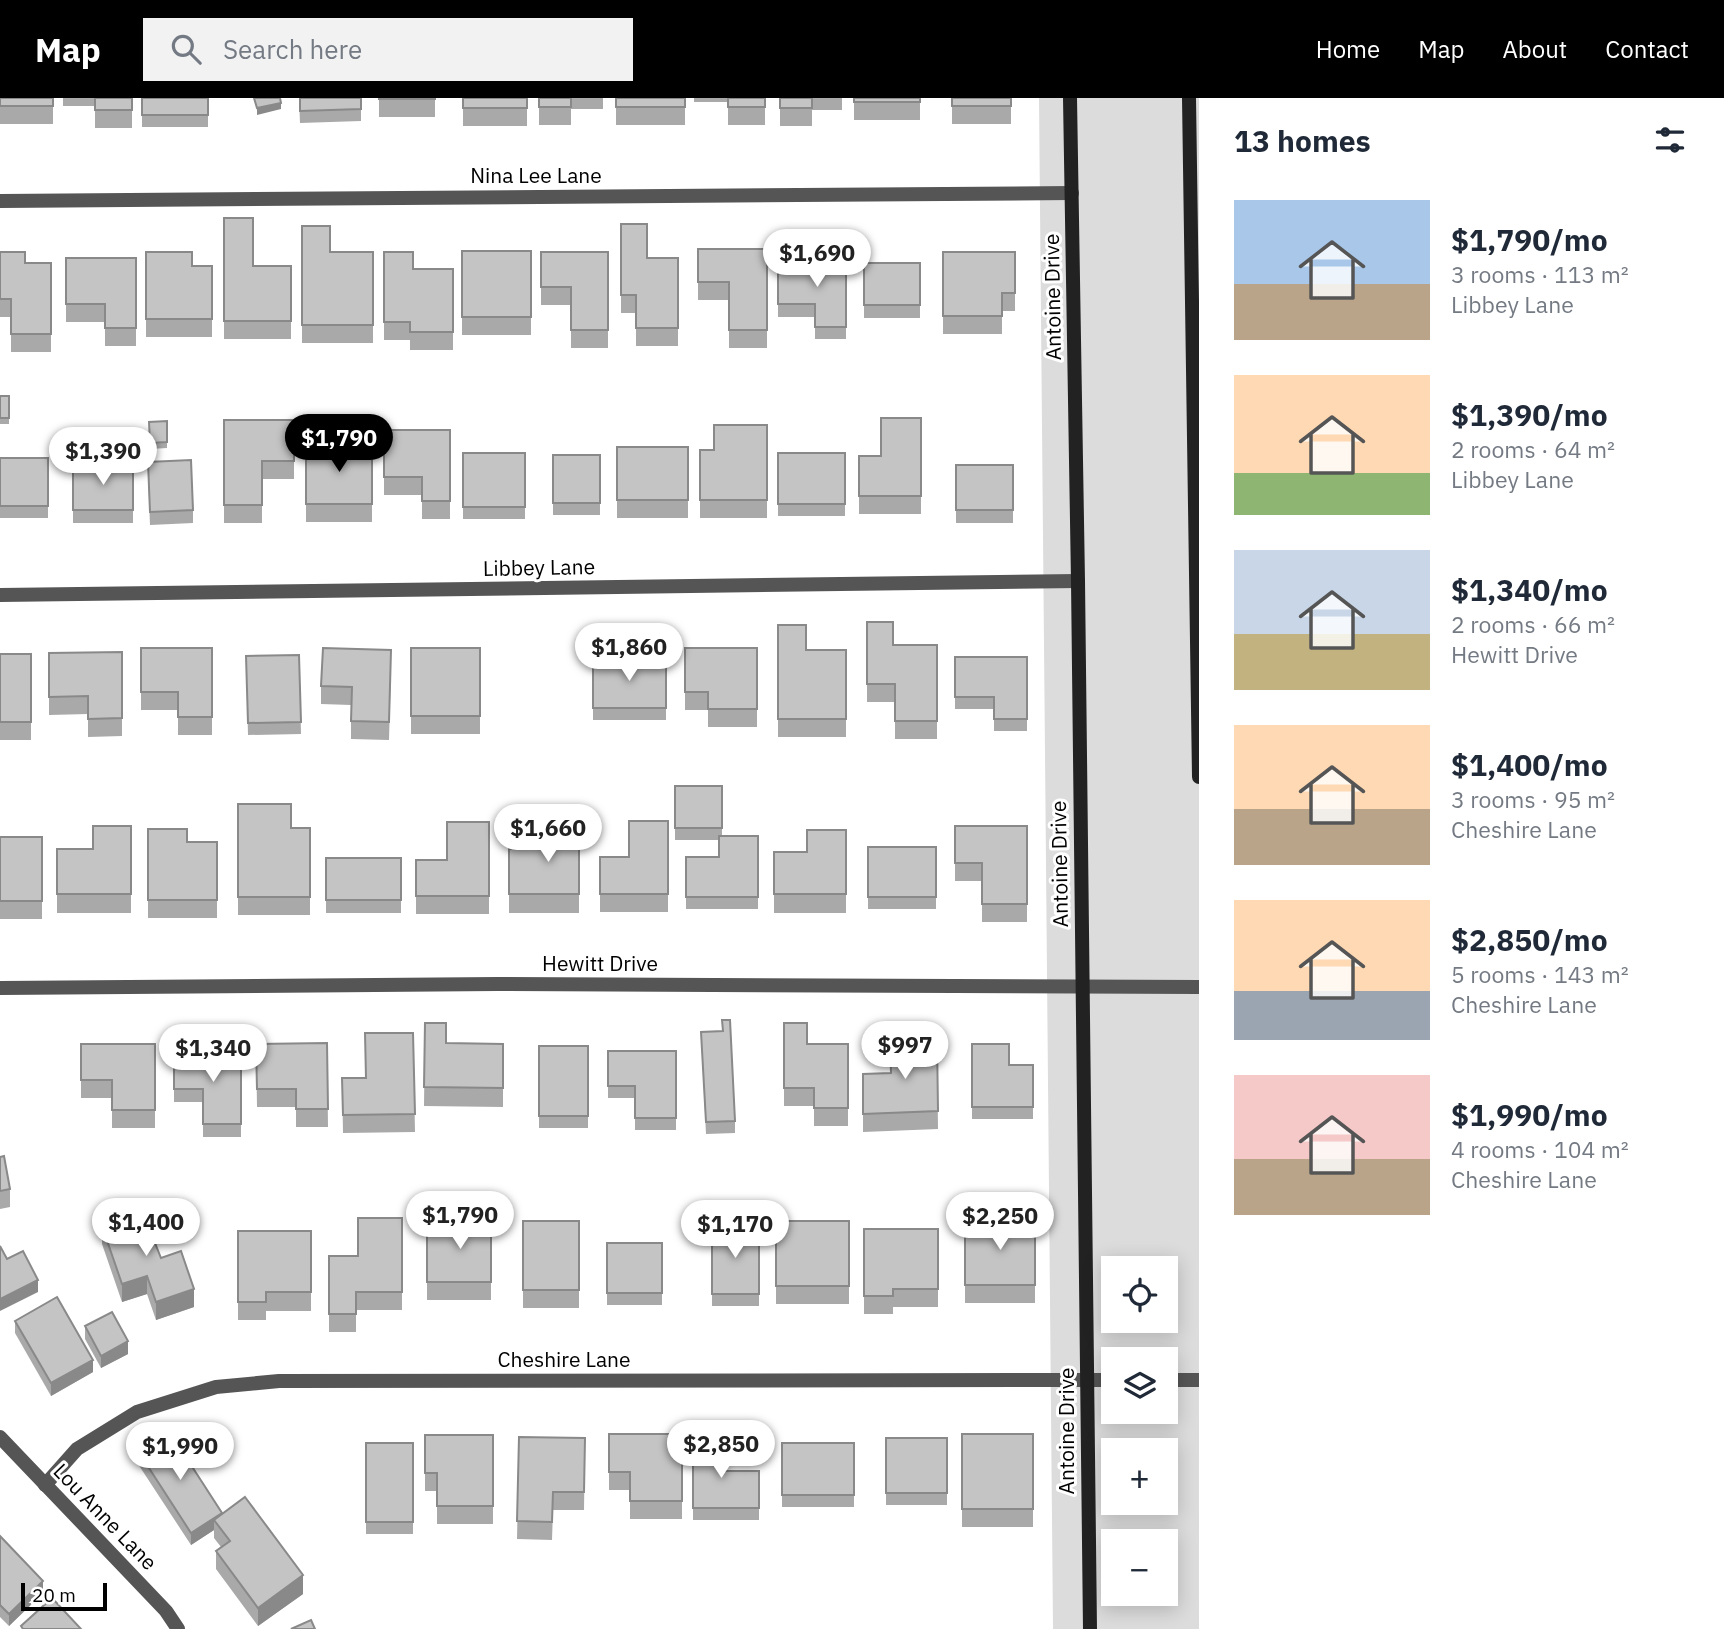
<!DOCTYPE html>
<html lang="en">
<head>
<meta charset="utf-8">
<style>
	body { margin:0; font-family:"IBM Plex Sans",sans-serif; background:#f2f2f3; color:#1f2937; height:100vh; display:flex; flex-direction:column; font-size:26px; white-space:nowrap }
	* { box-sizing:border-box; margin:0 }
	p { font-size:23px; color:#747a83 }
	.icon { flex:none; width:38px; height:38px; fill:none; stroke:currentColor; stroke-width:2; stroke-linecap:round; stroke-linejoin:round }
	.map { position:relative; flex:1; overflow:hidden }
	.panel { display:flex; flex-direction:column; background:#fff; width:525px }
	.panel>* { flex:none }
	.controls { position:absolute; left:1101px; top:1158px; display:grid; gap:14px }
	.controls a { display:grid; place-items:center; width:77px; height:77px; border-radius:0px; background:#fff; box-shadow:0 4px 18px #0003; font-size:35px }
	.scale { position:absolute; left:21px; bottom:18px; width:86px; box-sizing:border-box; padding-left:7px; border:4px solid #000; border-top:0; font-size:19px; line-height:24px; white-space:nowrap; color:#000; -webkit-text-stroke:5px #fff; paint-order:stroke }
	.price { position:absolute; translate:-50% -60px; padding:0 16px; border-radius:24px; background:#fff; color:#222; font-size:23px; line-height:46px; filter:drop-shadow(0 2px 4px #0008) }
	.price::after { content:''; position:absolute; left:50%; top:42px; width:21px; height:16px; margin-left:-10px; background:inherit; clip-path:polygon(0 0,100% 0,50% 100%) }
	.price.current { background:#000; color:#fff }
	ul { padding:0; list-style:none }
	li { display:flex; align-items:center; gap:21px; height:175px; padding:0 35px }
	li span { display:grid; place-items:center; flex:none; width:196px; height:140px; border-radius:0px; color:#555 }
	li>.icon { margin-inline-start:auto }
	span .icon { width:84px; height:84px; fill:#fffc; stroke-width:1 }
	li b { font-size:30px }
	h2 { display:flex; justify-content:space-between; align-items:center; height:84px; padding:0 35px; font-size:30px }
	header { display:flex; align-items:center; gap:42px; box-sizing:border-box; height:98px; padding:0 35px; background:#000; color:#fff }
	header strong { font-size:33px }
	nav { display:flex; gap:38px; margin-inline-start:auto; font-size:24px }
	.search { width:490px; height:63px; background:#f2f2f3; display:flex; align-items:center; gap:18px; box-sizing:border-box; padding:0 24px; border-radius:0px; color:#747a83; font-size:26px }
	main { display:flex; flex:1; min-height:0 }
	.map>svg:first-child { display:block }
</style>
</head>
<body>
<header>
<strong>Map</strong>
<div class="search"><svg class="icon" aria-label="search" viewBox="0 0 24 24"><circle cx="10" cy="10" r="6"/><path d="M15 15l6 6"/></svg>Search here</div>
<nav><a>Home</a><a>Map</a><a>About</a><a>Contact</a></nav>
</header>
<main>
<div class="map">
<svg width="1199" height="1531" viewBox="0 0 1199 1531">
	<rect width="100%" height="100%" fill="#fff"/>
	<path fill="#dcdcdc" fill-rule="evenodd" d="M1039,0H1199V1531H1053ZM1113,1171H1166V1223H1113ZM1113,1262H1166V1314H1113ZM1113,1353H1166V1405H1113ZM1113,1444H1166V1496H1113Z"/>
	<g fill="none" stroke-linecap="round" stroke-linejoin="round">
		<g stroke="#555" stroke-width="14">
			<polyline points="0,103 1072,95"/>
			<polyline points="0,497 1078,483"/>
			<polyline points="0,890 497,886 1199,889"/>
			<polyline points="1166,1282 1199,1282"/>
			<polyline points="0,1339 166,1513 178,1531"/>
			<polyline points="45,1387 77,1351 137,1314 216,1289 279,1283 1113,1282"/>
		</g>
		<g stroke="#222" stroke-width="14">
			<polyline points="1070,0 1078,483 1090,1531"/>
			<polyline points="1189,0 1199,679"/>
		</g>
	</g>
	<g fill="#a9a9a9">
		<rect x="0" y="0" width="53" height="26"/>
		<polygon points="63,0 132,0 132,30 95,30 95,8 63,8"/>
		<rect x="142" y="0" width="66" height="29"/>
		<polygon points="299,0 361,0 361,23 300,25"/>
		<rect x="379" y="0" width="56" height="19"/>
		<rect x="463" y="0" width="64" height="28"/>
		<polygon points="539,0 603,0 603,11 571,11 571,27 539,27"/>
		<rect x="616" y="0" width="69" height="27"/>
		<polygon points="694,0 765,0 765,27 728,27 728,4 694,4"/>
		<polygon points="780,0 842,0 842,12 812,12 812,28 780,28"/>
		<rect x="854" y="0" width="66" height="22"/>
		<rect x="952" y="0" width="59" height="26"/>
		<polygon points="224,120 253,168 291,168 291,241 224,241"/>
		<polygon points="621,126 647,160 678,160 678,248 636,248 636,215 621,215"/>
		<polygon points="302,128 330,154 373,154 373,245 302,245"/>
		<polygon points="698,151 767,151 767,250 729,250 729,202 698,202"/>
		<rect x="462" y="153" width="69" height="84"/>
		<polygon points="0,154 25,165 51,165 51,254 11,254 11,219 0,219"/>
		<polygon points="146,154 192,168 212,168 212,239 146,239"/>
		<polygon points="384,154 413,171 453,171 453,252 410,252 410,242 384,242"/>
		<polygon points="541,154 608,154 608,250 571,250 571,207 541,207"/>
		<polygon points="943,154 1015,154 1015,213 1002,213 1002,236 943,236"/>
		<polygon points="846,159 846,241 815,241 815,219 778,219 778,167 816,167"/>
		<polygon points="66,160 136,160 136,248 105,248 105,224 66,224"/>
		<rect x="864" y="165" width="56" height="55"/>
		<rect x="0" y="298" width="9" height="28"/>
		<polygon points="921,320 921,416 859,416 859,358 881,358"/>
		<polygon points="224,322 294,322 294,381 262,381 262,425 224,425"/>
		<polygon points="167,323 167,350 150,351 149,324"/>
		<polygon points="767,327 767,420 700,420 700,352 714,352"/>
		<polygon points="384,332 450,332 450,421 422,421 422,397 384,397"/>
		<rect x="306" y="346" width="66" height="78"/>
		<rect x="617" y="349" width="71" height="71"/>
		<rect x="463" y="355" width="62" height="66"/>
		<rect x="778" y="355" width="67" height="63"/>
		<rect x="553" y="357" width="47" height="60"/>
		<rect x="0" y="360" width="48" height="60"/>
		<rect x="73" y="366" width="60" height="59"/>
		<rect x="956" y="367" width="57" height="58"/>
		<polygon points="148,376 193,412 193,425 150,427"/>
		<polygon points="867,524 893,547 937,547 937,641 895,641 895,604 867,604"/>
		<polygon points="778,527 806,552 846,552 846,639 778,639"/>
		<polygon points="141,550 212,550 212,637 178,637 178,612 141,612"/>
		<rect x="411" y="550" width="69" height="86"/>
		<polygon points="685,550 757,550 757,629 708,629 708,612 685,612"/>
		<polygon points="122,554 122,638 88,639 88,616 49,617 49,555"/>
		<rect x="0" y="556" width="31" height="86"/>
		<polygon points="299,557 301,636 248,637 246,558"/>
		<rect x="593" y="559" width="73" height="63"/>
		<polygon points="955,559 1027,559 1027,633 994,633 994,611 955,611"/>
		<polygon points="391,570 389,642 351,641 351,607 321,606 321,588"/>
		<polygon points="675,688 722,688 722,738 758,738 758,811 686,811 686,759 719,759 719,742 675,742"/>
		<polygon points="238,706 291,730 310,730 310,817 238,817"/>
		<polygon points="668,723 668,814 600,814 600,759 629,759"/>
		<polygon points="489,724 489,816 416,816 416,762 447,762"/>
		<polygon points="579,727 579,815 509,815 509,751 542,751"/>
		<polygon points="131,728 131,815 57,815 57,751 93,751"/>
		<polygon points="955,728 1027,728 1027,824 982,824 982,783 955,783"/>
		<polygon points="148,731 187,744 217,744 217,820 148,820"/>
		<polygon points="846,732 846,815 774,815 774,754 807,754"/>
		<rect x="0" y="739" width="42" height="82"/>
		<rect x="868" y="749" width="68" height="62"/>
		<rect x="326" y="760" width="75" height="55"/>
		<polygon points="722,922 735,1023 735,1035 706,1036 701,934 722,933"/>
		<polygon points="425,925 446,945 503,946 503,1009 424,1008"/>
		<polygon points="784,925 807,946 848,946 848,1028 814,1028 814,1008 784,1008"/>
		<polygon points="413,935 415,1034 343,1035 342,980 366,980"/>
		<polygon points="937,942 938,1031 863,1034 863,976 890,975"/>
		<polygon points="327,945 328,1029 296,1029 296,1009 257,1009 256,946"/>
		<polygon points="81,946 155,946 155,1030 112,1030 112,1000 81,1000"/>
		<polygon points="972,946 1009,967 1033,967 1033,1021 972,1021"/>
		<rect x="539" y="948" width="49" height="82"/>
		<polygon points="608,953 676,953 676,1032 635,1032 635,1000 608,1000"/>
		<polygon points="174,956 241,956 241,1039 203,1039 203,1004 174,1004"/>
		<polygon points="0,1059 10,1091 10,1109 0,1111"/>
		<polygon points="491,1119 491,1202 427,1202 427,1129 450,1129"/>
		<polygon points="402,1120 402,1212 356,1212 356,1234 329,1234 329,1158 358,1158"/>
		<rect x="965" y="1122" width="70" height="83"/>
		<rect x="523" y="1123" width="56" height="87"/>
		<rect x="776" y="1123" width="73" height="83"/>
		<polygon points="102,1128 161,1160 194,1209 156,1222 147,1196 122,1204 102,1146"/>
		<rect x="712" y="1128" width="47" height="80"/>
		<polygon points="864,1131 938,1131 938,1209 893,1209 893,1216 864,1216"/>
		<polygon points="238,1133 311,1133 311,1213 266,1213 266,1222 238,1222"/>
		<rect x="607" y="1145" width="55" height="62"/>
		<polygon points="15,1223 93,1274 51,1298 15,1235"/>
		<polygon points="85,1228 128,1256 101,1270 85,1241"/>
		<polygon points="609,1336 682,1336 682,1421 630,1421 630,1392 609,1392"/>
		<rect x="962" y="1336" width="71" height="93"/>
		<polygon points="425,1337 493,1337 493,1426 437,1426 437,1393 425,1393"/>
		<polygon points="519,1339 585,1340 584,1412 553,1412 552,1442 517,1441"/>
		<rect x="886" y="1340" width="61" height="67"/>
		<polygon points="693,1342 723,1373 759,1373 759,1422 693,1422"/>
		<rect x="366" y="1345" width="47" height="91"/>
		<rect x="782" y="1345" width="72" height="64"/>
		<polygon points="138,1353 222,1417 303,1496 258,1528 216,1471 216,1453 221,1449 214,1440 214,1432 191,1447 138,1366"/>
		<polygon points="0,1438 43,1495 9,1528 0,1519"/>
	</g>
	<g fill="#898989">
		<polygon points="281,5 281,11 257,17 257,10"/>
		<polygon points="147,1178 147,1196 122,1204 122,1186"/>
		<polygon points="38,1182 38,1194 0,1213 0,1201"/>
		<polygon points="194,1191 194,1209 156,1222 156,1204"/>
		<polygon points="128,1243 128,1256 101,1270 101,1258"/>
		<polygon points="93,1262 93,1274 51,1298 51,1285"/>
		<polygon points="222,1415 222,1427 214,1422 214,1432 191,1447 191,1435"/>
		<polygon points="303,1477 303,1496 258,1528 258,1510"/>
		<polygon points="43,1483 43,1495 9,1528 9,1516"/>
	</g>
	<g fill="#c4c4c4" stroke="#898989" stroke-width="2">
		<rect x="0" y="0" width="53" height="8"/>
		<rect x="95" y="0" width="37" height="12"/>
		<rect x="142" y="0" width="66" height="17"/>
		<polygon points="254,0 280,0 281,5 257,10"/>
		<polygon points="300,0 361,0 361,11 300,13"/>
		<rect x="379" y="0" width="56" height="1"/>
		<rect x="463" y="0" width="64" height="10"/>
		<rect x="539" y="0" width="32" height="9"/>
		<rect x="616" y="0" width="69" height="9"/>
		<rect x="728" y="0" width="37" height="9"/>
		<rect x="780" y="0" width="32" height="10"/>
		<rect x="854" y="0" width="66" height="4"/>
		<rect x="952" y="0" width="59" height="8"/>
		<polygon points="224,120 253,120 253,168 291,168 291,223 224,223"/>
		<polygon points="621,126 647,126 647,160 678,160 678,230 636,230 636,197 621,197"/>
		<polygon points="302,128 330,128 330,154 373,154 373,227 302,227"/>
		<polygon points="698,151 767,151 767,232 729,232 729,184 698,184"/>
		<rect x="462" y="153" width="69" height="66"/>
		<polygon points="0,154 25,154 25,165 51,165 51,236 11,236 11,201 0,201"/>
		<polygon points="146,154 192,154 192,168 212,168 212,221 146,221"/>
		<polygon points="384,154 413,154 413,171 453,171 453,234 410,234 410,224 384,224"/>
		<polygon points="541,154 608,154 608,232 571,232 571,189 541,189"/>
		<polygon points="943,154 1015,154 1015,195 1002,195 1002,218 943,218"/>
		<polygon points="816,159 846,159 846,229 815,229 815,206 778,206 778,167 816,167"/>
		<polygon points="66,160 136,160 136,230 105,230 105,206 66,206"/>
		<rect x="864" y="165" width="56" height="42"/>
		<rect x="0" y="298" width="9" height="22"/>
		<polygon points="881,320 921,320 921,398 859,398 859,358 881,358"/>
		<polygon points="224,322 294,322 294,363 262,363 262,407 224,407"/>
		<polygon points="167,323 167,344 150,345 149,324"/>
		<polygon points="714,327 767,327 767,402 700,402 700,352 714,352"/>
		<polygon points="384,332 450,332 450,403 422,403 422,379 384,379"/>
		<rect x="306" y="346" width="66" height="60"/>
		<rect x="617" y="349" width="71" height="53"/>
		<rect x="463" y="355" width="62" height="54"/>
		<rect x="778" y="355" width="67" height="51"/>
		<rect x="553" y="357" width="47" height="48"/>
		<rect x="0" y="360" width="48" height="48"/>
		<polygon points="191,362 193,412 150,414 148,364"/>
		<rect x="73" y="366" width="60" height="46"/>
		<rect x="956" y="367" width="57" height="45"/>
		<polygon points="867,524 893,524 893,547 937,547 937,623 895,623 895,586 867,586"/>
		<polygon points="778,527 806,527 806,552 846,552 846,621 778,621"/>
		<polygon points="141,550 212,550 212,619 178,619 178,594 141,594"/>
		<polygon points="323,550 391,552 389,624 351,623 352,589 321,588"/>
		<rect x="411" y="550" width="69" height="68"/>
		<polygon points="685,550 757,550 757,611 708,611 708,594 685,594"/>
		<polygon points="122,554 122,620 88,621 88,598 49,599 49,555"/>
		<rect x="0" y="556" width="31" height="68"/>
		<polygon points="299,557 301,624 248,625 246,558"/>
		<rect x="593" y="559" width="73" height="51"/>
		<polygon points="955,559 1027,559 1027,621 994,621 994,599 955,599"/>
		<rect x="675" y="688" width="47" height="42"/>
		<polygon points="238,706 291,706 291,730 310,730 310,799 238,799"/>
		<polygon points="629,723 668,723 668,796 600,796 600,759 629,759"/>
		<polygon points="447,724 489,724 489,798 416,798 416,762 447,762"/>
		<polygon points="542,727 579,727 579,796 509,796 509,751 542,751"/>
		<polygon points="93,728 131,728 131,796 57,796 57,751 93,751"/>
		<polygon points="955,728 1027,728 1027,806 982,806 982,765 955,765"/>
		<polygon points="148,731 187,731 187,744 217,744 217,802 148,802"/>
		<polygon points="807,732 846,732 846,796 774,796 774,754 807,754"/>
		<polygon points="719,738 758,738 758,799 686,799 686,759 719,759"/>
		<rect x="0" y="739" width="42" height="64"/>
		<rect x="868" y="749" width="68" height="50"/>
		<rect x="326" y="760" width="75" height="42"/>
		<polygon points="722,922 730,922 735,1023 706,1024 701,934 723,933"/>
		<polygon points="425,925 446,925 446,945 503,946 503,990 424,989"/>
		<polygon points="784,925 807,925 807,946 848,946 848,1010 814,1010 814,990 784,990"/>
		<polygon points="365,935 413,935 415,1016 343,1017 342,980 366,980"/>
		<polygon points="937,942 938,1013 863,1016 863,976 891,975 890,943"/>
		<polygon points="327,945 328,1011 296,1011 296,991 257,991 256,946"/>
		<polygon points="81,946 155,946 155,1012 112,1012 112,982 81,982"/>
		<polygon points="972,946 1009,946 1009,967 1033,967 1033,1009 972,1009"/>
		<rect x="539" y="948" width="49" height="70"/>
		<polygon points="608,953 676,953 676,1020 635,1020 635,988 608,988"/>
		<polygon points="174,956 241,956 241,1026 203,1026 203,991 174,991"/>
		<polygon points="4,1058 10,1091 0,1093 0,1059"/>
		<polygon points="143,1115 161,1160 181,1153 194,1191 156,1204 147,1178 122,1186 102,1128"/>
		<polygon points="450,1119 491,1119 491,1184 427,1184 427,1129 450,1129"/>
		<polygon points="358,1120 402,1120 402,1194 356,1194 356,1216 329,1216 329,1158 358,1158"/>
		<rect x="965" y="1122" width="70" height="65"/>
		<rect x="523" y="1123" width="56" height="69"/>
		<rect x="776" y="1123" width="73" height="65"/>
		<rect x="712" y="1128" width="47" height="68"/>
		<polygon points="864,1131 938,1131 938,1191 893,1191 893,1198 864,1198"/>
		<polygon points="238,1133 311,1133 311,1194 266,1194 266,1204 238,1204"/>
		<rect x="607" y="1145" width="55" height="50"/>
		<polygon points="0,1148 7,1161 23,1153 38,1182 0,1201"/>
		<polygon points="57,1199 93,1262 51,1285 15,1223"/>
		<polygon points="112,1214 128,1243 101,1258 85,1228"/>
		<polygon points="169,1333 222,1415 191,1435 138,1353"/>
		<polygon points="609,1336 682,1336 682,1403 630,1403 630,1374 609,1374"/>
		<rect x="962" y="1336" width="71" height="75"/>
		<polygon points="425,1337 493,1337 493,1408 437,1408 437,1375 425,1375"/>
		<polygon points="519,1339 585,1340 584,1394 553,1394 552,1424 517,1423"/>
		<rect x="886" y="1340" width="61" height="55"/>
		<polygon points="693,1342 723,1342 723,1373 759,1373 759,1410 693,1410"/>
		<rect x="366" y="1345" width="47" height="79"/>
		<rect x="782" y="1345" width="72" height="52"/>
		<polygon points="245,1399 303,1477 258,1510 216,1453 230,1443 214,1422"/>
		<polygon points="0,1438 43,1483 9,1516 0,1507"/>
		<polygon points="52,1500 81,1531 23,1531 21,1528"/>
		<polygon points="311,1522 315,1531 291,1531"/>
	</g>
	<g text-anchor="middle" stroke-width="6" stroke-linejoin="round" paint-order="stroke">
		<g font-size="21" fill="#000" stroke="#fff">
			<text x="536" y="85">Nina Lee Lane</text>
			<text transform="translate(1053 199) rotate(-91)" y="7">Antoine Drive</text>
			<text transform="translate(539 470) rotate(-1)" y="7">Libbey Lane</text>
			<text transform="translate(1060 766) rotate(-91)" y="7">Antoine Drive</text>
			<text x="600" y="873">Hewitt Drive</text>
			<text x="564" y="1269">Cheshire Lane</text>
			<text transform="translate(1067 1333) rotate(-90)" y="7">Antoine Drive</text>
			<text transform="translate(105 1419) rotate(46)" y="7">Lou Anne Lane</text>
		</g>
	</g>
</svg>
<div class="controls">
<a><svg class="icon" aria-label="locate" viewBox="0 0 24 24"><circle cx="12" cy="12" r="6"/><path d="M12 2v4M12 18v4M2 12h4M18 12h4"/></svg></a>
<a><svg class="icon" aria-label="layers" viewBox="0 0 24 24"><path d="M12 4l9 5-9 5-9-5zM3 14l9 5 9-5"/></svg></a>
<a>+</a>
<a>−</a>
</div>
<div class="scale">20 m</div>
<b class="price" style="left:817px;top:191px">$1,690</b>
<b class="price current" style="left:339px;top:376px">$1,790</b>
<b class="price" style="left:103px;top:389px">$1,390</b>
<b class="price" style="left:629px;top:585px">$1,860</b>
<b class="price" style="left:548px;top:766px">$1,660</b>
<b class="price" style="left:905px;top:983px">$997</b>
<b class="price" style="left:213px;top:986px">$1,340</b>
<b class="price" style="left:460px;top:1153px">$1,790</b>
<b class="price" style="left:1000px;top:1154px">$2,250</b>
<b class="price" style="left:146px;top:1160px">$1,400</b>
<b class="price" style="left:735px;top:1162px">$1,170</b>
<b class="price" style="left:721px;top:1382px">$2,850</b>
<b class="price" style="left:180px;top:1384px">$1,990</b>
</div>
<section class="panel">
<h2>13 homes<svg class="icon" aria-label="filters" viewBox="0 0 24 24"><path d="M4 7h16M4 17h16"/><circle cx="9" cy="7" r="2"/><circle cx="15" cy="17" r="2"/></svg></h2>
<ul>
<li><span style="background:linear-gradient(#a9c7e8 60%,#b9a48a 0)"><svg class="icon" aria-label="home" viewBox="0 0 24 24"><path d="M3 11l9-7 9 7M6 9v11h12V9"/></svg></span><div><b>$1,790/mo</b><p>3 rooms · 113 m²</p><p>Libbey Lane</p></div></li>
<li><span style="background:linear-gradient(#ffd9b3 70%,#8fb573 0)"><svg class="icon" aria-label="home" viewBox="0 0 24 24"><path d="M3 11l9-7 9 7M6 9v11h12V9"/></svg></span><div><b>$1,390/mo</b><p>2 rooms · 64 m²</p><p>Libbey Lane</p></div></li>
<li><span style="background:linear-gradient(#c9d6e8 60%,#c2b280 0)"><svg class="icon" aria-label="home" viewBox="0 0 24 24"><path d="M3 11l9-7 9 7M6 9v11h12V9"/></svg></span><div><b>$1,340/mo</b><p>2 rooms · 66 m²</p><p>Hewitt Drive</p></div></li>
<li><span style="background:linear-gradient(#ffd9b3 60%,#b9a48a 0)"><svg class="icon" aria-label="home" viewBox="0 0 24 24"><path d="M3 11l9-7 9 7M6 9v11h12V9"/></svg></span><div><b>$1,400/mo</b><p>3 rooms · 95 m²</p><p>Cheshire Lane</p></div></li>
<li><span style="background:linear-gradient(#ffd9b3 65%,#9aa5b1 0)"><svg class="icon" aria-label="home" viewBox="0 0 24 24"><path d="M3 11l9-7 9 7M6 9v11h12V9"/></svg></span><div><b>$2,850/mo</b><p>5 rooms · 143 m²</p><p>Cheshire Lane</p></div></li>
<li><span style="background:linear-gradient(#f6c9c9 60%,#b9a48a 0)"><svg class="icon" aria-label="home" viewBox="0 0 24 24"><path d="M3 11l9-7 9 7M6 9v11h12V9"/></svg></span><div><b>$1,990/mo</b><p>4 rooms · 104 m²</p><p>Cheshire Lane</p></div></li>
</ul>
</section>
</main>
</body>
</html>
